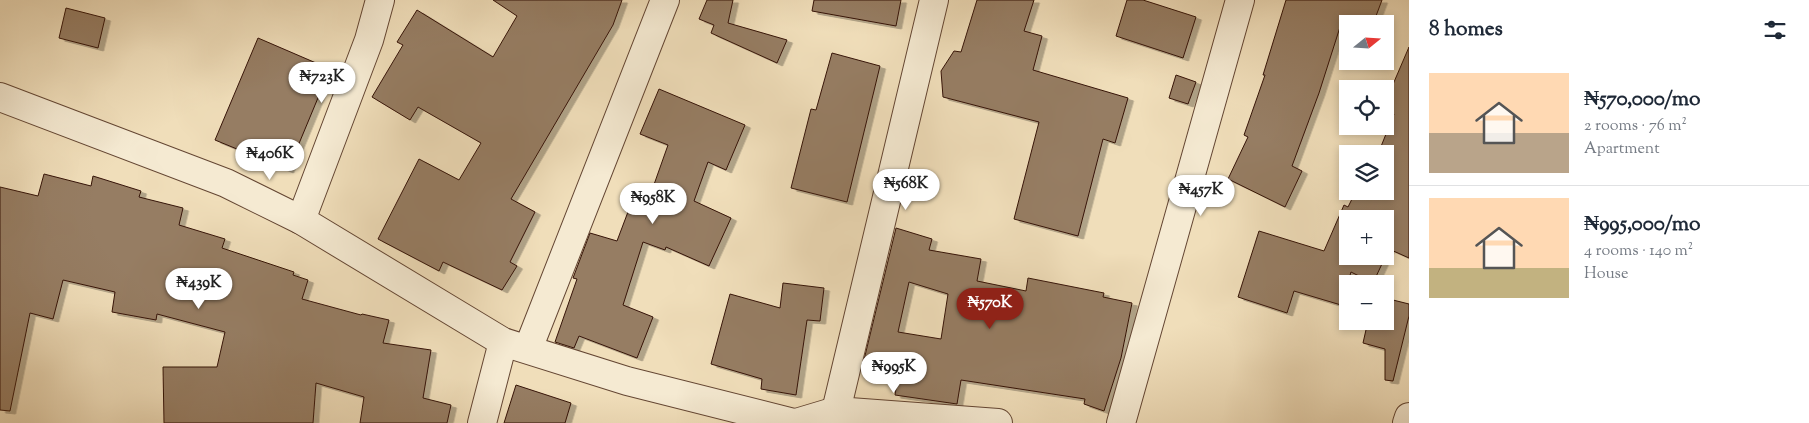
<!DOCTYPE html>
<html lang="en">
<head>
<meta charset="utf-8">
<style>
	body { margin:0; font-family:"Sorts Mill Goudy",serif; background:#f6f6f7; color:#1f2937; height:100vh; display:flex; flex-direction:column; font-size:19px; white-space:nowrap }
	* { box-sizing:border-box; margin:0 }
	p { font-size:16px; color:#747a83 }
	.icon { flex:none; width:28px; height:28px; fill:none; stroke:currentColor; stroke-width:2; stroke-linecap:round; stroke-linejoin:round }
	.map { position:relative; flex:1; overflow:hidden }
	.side { display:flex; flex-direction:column; background:#fff; width:400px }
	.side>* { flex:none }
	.needle { width:32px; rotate:72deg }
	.controls { position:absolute; left:1339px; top:15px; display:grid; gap:10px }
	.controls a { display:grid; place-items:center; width:55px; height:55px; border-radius:0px; background:#fff; box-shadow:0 2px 8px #0003; font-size:25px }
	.price { position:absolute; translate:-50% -42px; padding:0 11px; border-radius:18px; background:#fff; color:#222; font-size:16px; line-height:32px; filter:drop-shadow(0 1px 2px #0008) }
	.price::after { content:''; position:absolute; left:50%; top:30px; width:15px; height:11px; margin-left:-8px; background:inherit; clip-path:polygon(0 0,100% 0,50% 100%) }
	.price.selected { background:#8f2418; color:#fff }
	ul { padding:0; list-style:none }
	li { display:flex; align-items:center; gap:15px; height:125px; padding:0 20px }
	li+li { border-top:1px solid #e0e1e3 }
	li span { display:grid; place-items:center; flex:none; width:140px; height:100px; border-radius:0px; color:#555 }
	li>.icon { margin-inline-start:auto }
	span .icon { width:60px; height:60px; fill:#fffc; stroke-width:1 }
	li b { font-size:21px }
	h2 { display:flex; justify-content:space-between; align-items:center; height:60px; padding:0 20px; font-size:21px }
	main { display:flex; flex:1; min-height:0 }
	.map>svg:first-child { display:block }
</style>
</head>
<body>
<main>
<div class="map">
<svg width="1409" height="423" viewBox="0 0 1409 423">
	<defs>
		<filter id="shadow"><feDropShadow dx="5.5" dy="3" stdDeviation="0" flood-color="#0004"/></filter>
	</defs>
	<rect width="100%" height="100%" fill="#f0deba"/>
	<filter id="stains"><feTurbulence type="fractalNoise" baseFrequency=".004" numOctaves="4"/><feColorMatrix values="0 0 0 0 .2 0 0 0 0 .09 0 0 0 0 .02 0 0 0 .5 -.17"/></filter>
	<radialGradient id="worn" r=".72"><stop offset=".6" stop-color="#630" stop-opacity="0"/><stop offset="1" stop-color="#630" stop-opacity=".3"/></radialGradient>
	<g fill="#967d64" stroke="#351306" fill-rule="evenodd" filter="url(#shadow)">
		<polygon points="493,0 622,0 613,25 511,199 535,212 510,262 517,266 502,290 443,262 439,271 378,239 419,159 459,180 481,143 418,107 410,120 372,97 403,45 397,42 417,10 493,57 517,16"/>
		<polygon points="707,0 733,0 728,23 787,40 777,63 711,33 714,25 699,19"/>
		<polygon points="814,0 901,0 896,26 812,11"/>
		<polygon points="977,0 1034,0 1024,31 1042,36 1033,70 1128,98 1115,143 1103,139 1078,236 1014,219 1039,122 943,97 941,71 954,51 961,52"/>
		<polygon points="1127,0 1143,0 1196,17 1183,58 1116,36"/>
		<polygon points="1286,0 1382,0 1373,24 1341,24 1319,93 1292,166 1302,171 1285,207 1228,179 1248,137 1244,135 1265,75 1263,75"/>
		<polygon points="66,8 105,18 98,48 59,38"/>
		<polygon points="258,38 330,69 288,170 215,140"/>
		<path d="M1409,47V258L1389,249L1373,283L1351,272L1341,305L1294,291L1287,313L1238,297L1259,231L1324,251L1344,205L1348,207L1356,191H1385V154H1378L1394,114L1385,110V103ZM1348,219H1385V256H1348Z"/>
		<polygon points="832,53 880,66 847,202 791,188 811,109 816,110"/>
		<polygon points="1176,75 1196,82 1188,104 1169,98"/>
		<polygon points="659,89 745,125 726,170 708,162 694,201 731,218 709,266 666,247 665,250 643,242 623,305 653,317 637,358 579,336 574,348 555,342 577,279 573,278 590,233 617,241 637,188 651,193 668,145 640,134"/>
		<polygon points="44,174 91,186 93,176 141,191 139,197 183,208 179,225 225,239 222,248 294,272 293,275 308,280 302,299 361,315 362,314 389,320 383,343 431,350 423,398 451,405 447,423 360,423 364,397 316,383 313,423 164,423 163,367 217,367 225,332 157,314 156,320 112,312 115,292 63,280 53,319 30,313 10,411 0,410 0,187 38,196"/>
		<path d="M896,228L932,239L929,250L981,259L977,281L1026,291L1028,278L1104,293L1103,297L1132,303L1121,358L1104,411L1084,404L1085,399L961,380L957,404L895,395L898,376L862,368ZM909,282L948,294L941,339L898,332Z"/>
		<polygon points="783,283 824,288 820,321 807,320 796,395 761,389 762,379 711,364 730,294 780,308"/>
		<polygon points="1385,298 1409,304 1409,316 1393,381 1385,380 1385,349 1363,343 1368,321 1385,321"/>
		<polygon points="516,385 571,403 565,423 504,423"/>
	</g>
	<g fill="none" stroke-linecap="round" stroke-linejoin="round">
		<g stroke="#644633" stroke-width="30">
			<g id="minor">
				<polyline points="0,97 226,183 301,220 503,342 627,381 794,423"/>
				<polyline points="301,220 369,40 380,0"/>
				<polyline points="528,349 665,0"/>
				<polyline points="836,411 934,0"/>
				<polyline points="482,423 503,342"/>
				<polyline points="796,423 836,411 998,423"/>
				<polyline points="1121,423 1240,0"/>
				<polyline points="1407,423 1409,417"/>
			</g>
		</g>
		<use href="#minor" stroke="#f5ead2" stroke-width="28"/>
	</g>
	<rect width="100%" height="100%" filter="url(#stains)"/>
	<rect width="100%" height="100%" fill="url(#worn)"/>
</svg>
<div class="controls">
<a><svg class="needle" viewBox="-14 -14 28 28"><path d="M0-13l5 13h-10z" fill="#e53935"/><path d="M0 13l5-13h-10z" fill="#747a83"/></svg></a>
<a><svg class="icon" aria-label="locate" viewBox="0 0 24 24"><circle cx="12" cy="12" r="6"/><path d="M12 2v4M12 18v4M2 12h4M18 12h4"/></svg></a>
<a><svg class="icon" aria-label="layers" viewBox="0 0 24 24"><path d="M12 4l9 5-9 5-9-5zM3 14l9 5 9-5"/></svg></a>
<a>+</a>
<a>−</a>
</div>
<b class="price" style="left:322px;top:104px">₦723K</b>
<b class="price" style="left:270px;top:181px">₦406K</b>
<b class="price" style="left:906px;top:211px">₦568K</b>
<b class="price" style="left:1201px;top:217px">₦457K</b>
<b class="price" style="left:653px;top:225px">₦958K</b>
<b class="price" style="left:199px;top:310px">₦439K</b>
<b class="price selected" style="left:990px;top:330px">₦570K</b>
<b class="price" style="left:894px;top:394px">₦995K</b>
</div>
<section class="side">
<h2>8 homes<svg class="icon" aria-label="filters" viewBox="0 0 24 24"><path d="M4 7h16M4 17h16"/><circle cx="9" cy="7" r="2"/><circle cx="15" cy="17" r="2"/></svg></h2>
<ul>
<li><span style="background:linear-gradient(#ffd9b3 60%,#b9a48a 0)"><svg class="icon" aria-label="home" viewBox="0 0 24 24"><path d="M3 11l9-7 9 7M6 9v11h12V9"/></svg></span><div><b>₦570,000/mo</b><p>2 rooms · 76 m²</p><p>Apartment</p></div></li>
<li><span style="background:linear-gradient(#ffd9b3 70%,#c2b280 0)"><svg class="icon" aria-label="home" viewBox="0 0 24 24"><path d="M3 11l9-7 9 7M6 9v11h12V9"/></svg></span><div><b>₦995,000/mo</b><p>4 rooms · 140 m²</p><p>House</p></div></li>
</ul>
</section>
</main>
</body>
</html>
